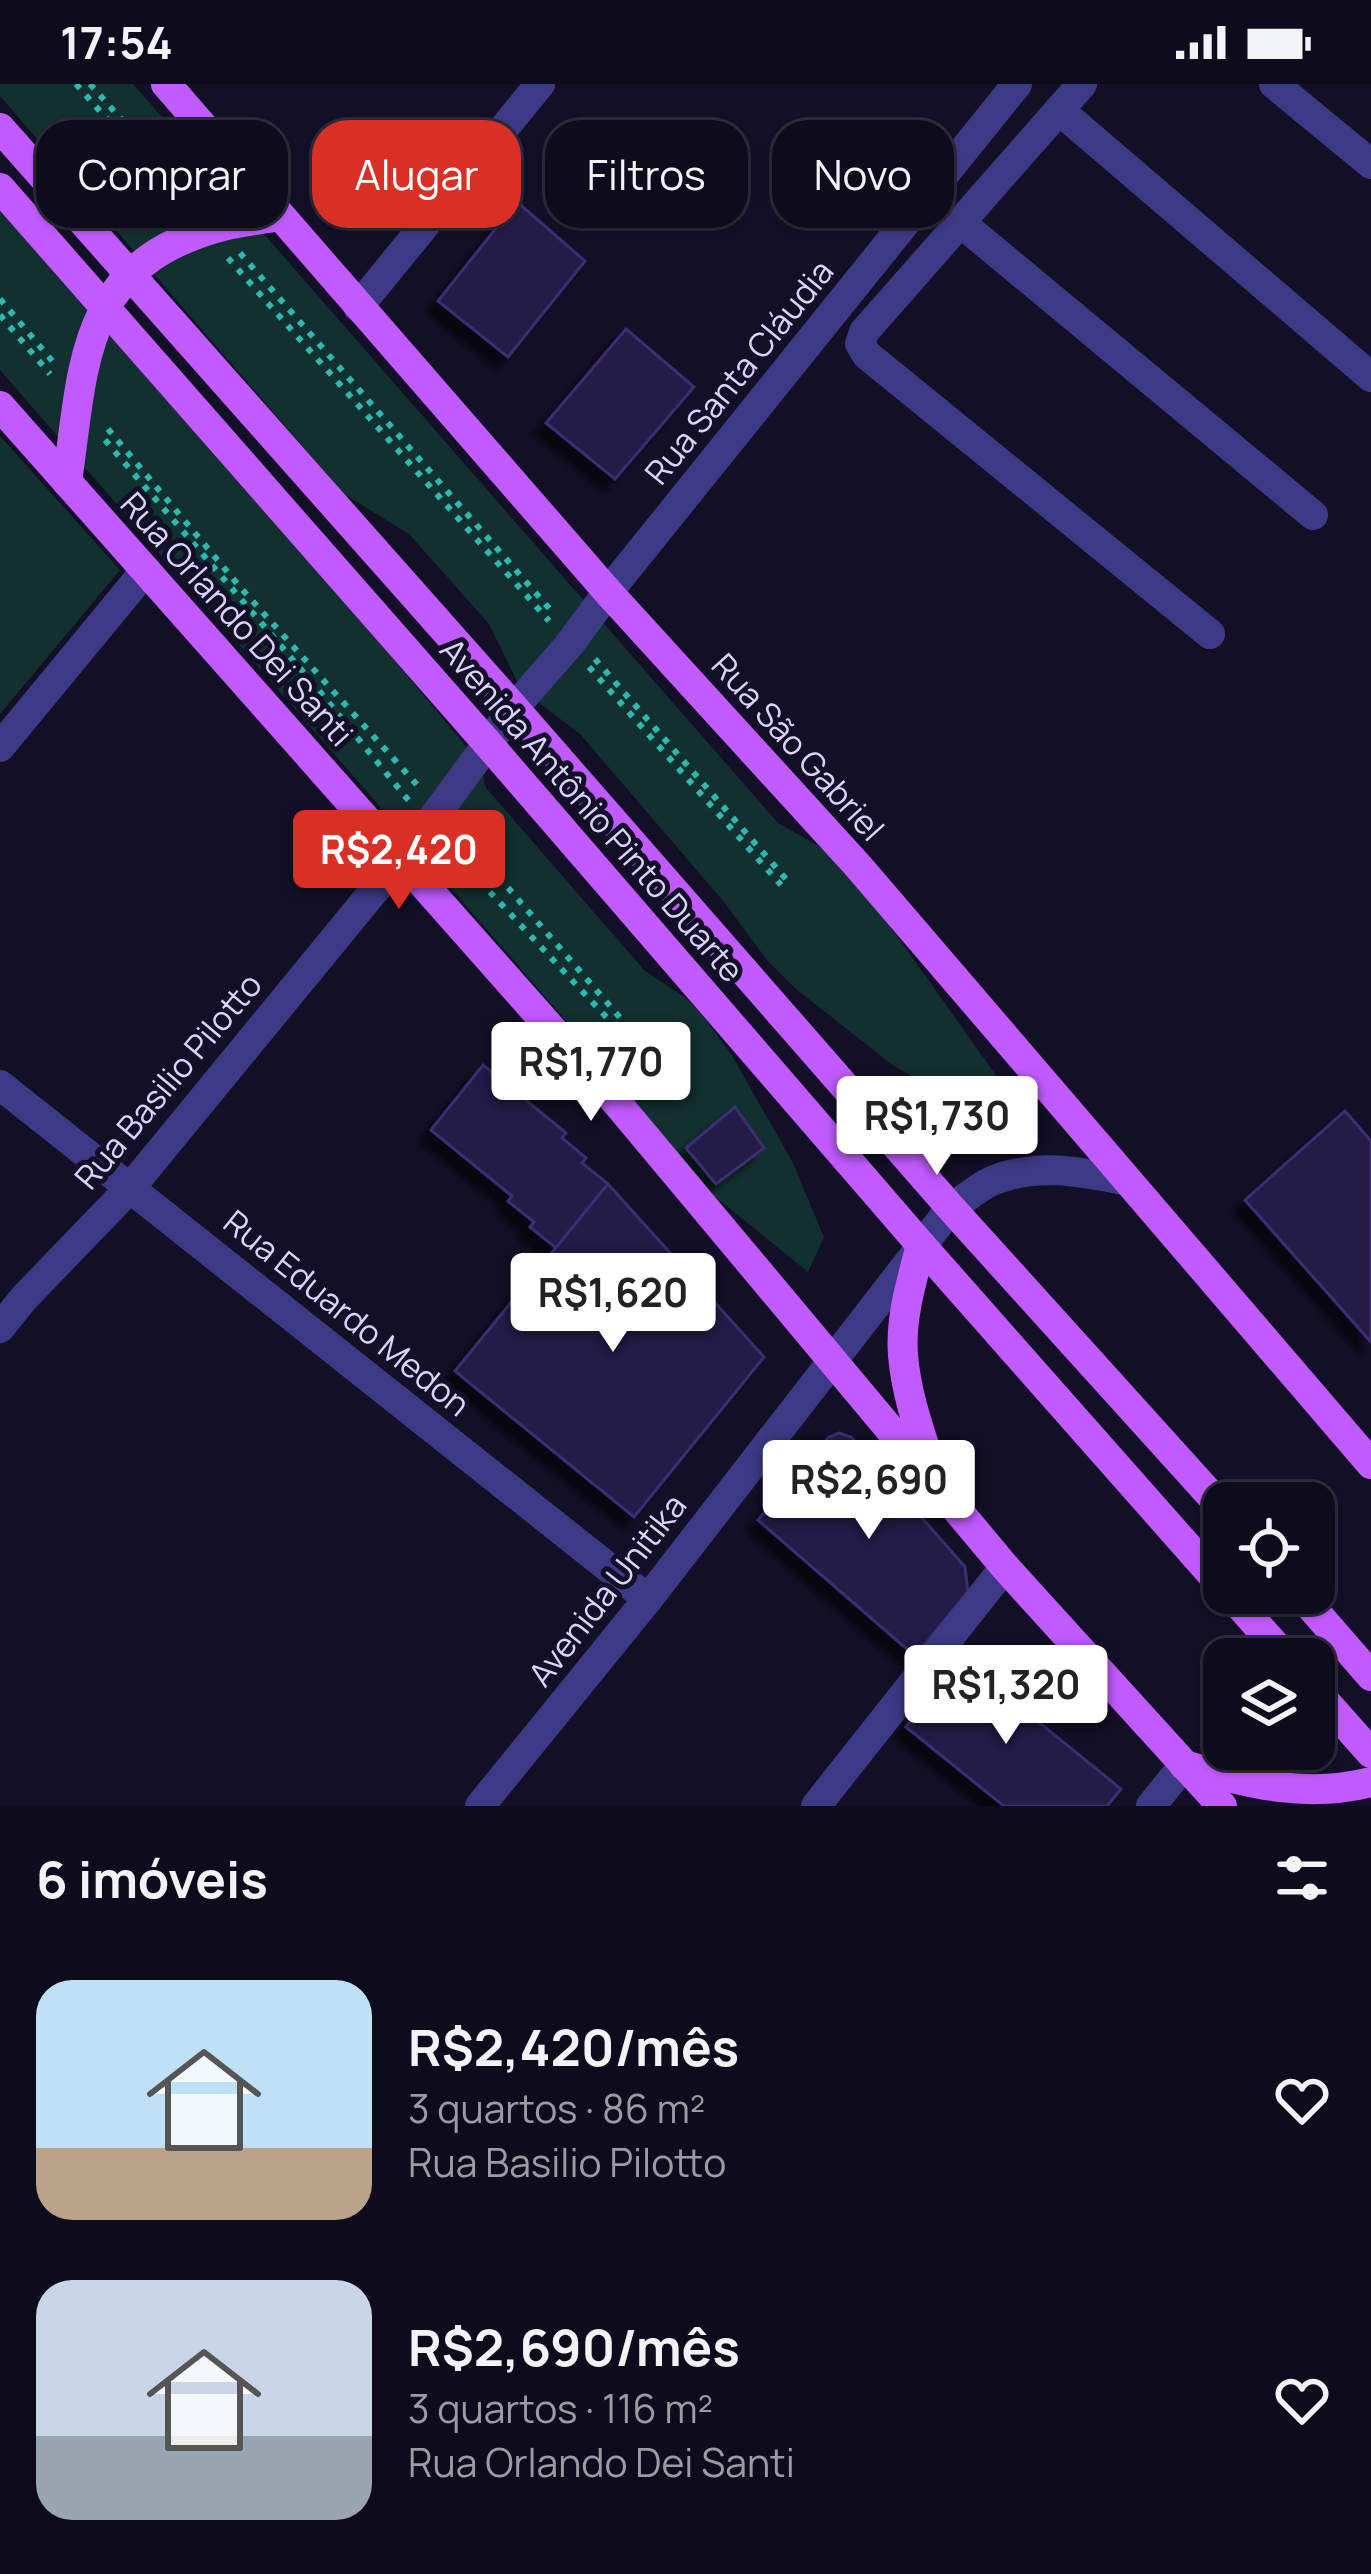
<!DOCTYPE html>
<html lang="pt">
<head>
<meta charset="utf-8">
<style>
	body { margin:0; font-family:Manrope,sans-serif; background:#171425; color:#f1f3f6; height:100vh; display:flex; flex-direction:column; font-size:45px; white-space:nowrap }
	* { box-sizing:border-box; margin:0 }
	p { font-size:39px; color:#9b9ba3 }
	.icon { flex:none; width:66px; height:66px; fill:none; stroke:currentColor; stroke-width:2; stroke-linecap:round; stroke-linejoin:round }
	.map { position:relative; height:1722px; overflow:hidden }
	.side { display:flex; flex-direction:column; background:#0e0b1c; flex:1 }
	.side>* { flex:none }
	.banner { position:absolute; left:36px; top:36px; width:1299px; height:108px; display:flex; gap:24px }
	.controls { position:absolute; left:1203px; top:1398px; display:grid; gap:24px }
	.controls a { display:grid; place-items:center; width:132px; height:132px; border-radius:24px; background:#0e0b1c; box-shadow:0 3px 9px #0004,0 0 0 3px #2e2b3b; font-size:60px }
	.price { position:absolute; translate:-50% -102px; padding:0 27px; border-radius:12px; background:#fff; color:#222; font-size:39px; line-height:78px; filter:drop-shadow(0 3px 6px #0008) }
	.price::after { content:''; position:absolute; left:50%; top:72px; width:36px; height:27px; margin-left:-18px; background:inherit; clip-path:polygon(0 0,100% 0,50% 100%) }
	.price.active { background:#d93025; color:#fff }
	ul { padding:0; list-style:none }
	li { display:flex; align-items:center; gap:36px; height:300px; padding:0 36px }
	li span { display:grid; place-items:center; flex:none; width:336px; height:240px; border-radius:36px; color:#555 }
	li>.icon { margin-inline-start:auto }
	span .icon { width:144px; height:144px; fill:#fffc; stroke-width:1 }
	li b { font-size:51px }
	h2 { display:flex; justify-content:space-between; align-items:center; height:144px; padding:0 36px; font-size:51px }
	.chip { padding:0 42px; border-radius:36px; background:#0e0b1c; box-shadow:0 3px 9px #0004,0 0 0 3px #2e2b3b; font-size:42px; line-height:108px }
	.chip.active { background:#d93025; color:#fff }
	.status { display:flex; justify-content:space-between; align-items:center; height:84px; padding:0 60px; background:#0e0b1c; direction:ltr }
	.status svg { height:33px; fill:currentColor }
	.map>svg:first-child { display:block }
</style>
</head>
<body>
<div class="status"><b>17:54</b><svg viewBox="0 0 49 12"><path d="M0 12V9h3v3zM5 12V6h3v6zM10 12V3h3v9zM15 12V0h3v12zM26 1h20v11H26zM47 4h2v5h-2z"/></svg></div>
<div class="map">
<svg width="1371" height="1722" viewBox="0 0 1371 1722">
	<defs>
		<filter id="shadow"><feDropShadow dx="-11" dy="11" stdDeviation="3" flood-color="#0009"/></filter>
	</defs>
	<rect width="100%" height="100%" fill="#130f26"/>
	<g fill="#12302f">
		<polygon points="0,0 133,0 778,739 824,765 882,831 1008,1008 1027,1039 1020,1046 997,1039 895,983 796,905 767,876 724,818 580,650 543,622 517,597 489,540 409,450 344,410 0,12"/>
		<polygon points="0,127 378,557 480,679 486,704 645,887 687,915 703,932 731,970 792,1077 824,1153 808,1188 708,1107 609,986 0,286"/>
		<polygon points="0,352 120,486 0,630"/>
	</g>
	<g fill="#241b47" stroke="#3b2d73" stroke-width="3" filter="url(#shadow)">
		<polygon points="517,118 585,177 508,273 438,217"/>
		<polygon points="626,245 694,303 615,395 546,339"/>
		<polygon points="483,981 566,1049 562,1054 586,1074 582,1079 608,1100 556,1164 530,1143 534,1138 508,1117 512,1112 431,1046"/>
		<polygon points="735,1023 764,1064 716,1100 686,1064"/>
		<polygon points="1345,1027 1371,1057 1371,1258 1245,1116"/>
		<polygon points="608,1100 764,1273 634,1433 455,1287"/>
		<polygon points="839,1349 851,1353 965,1483 968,1508 915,1572 758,1436 829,1353"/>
		<polygon points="961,1575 1121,1705 1107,1722 1004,1722 906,1643"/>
	</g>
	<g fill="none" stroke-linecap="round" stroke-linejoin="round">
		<g stroke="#2fb8b0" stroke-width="6" stroke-dasharray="6 9" stroke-linecap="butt">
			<polyline points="76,0 184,123"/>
			<polyline points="90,0 195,118"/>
			<polyline points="240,169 554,530"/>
			<polyline points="228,174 549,537"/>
			<polyline points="0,215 54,279"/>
			<polyline points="0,231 50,290"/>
			<polyline points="108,345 240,503 418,702"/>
			<polyline points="105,356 316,603 409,717"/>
			<polyline points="595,575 786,795"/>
			<polyline points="589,583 781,801"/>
			<polyline points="459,747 629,944"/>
			<polyline points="449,764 622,950"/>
		</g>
		<g stroke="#3d3a85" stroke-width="30">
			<polyline points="1082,0 864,248 860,260 867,271 1210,550"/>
			<polyline points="1274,0 1371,80"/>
			<polyline points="1059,26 1371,293"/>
			<polyline points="961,139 1313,431"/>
			<polyline points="358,223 540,0"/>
			<polyline points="0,663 146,486"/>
			<polyline points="0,1001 648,1515"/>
			<polyline points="0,1244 24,1214 131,1103 428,741 514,624 569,561 608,508 1017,0"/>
			<path d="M480,1722L648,1515L951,1124C964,1116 978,1103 992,1097C1037,1078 1082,1088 1128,1097"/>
			<polyline points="816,1722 1005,1483"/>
			<polyline points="1151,1722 1184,1681"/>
		</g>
		<g stroke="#c25bff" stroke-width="30">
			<polyline points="166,0 608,508 858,782 1371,1380"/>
			<polyline points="0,44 514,624 951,1124 1224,1426"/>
			<polyline points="0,104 489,661 921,1161 1224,1504"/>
			<polyline points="0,322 617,1019 1005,1483 1222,1722"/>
			<path d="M67,398C84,280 80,184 215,144C235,138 258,136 279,132"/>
			<path d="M921,1161C912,1196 900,1234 903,1271C906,1311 921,1351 933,1389"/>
			<polyline points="1229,1509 1287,1575"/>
			<polyline points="1299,1509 1371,1592"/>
			<polyline points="1314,1605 1371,1669"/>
			<path d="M1184,1681C1249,1699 1304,1715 1371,1698"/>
		</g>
	</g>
	<g text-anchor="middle" stroke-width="10" stroke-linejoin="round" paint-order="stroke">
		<g font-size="33" fill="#d9d4ff" stroke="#130f26">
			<text transform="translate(739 288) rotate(-51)" y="12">Rua Santa Cláudia</text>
			<text transform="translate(237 535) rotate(48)" y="12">Rua Orlando Dei Santi</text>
			<text transform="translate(798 663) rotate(48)" y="12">Rua São Gabriel</text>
			<text transform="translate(592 726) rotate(49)" y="12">Avenida Antônio Pinto Duarte</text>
			<text transform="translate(168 997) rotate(-50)" y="12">Rua Basilio Pilotto</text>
			<text transform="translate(347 1229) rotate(39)" y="12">Rua Eduardo Medon</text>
			<text transform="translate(607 1506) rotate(-52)" y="12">Avenida Unitika</text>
		</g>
	</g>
</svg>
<div class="controls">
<a><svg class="icon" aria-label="locate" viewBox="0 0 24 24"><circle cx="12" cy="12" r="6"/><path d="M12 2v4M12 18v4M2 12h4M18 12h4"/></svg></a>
<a><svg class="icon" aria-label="layers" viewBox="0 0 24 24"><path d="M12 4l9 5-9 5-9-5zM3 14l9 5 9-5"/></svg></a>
</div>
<b class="price active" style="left:399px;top:828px">R$2,420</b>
<b class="price" style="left:591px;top:1040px">R$1,770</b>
<b class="price" style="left:937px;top:1094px">R$1,730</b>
<b class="price" style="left:613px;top:1271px">R$1,620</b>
<b class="price" style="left:869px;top:1458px">R$2,690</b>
<b class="price" style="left:1006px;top:1663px">R$1,320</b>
<div class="banner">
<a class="chip">Comprar</a>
<a class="chip active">Alugar</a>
<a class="chip">Filtros</a>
<a class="chip">Novo</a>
</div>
</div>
<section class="side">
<h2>6 imóveis<svg class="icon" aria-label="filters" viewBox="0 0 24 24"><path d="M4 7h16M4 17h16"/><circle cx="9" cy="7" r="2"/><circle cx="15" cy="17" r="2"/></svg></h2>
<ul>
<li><span style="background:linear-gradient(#bfe0f5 70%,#b9a48a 0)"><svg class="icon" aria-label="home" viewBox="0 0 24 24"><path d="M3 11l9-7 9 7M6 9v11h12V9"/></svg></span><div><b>R$2,420/mês</b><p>3 quartos · 86 m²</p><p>Rua Basilio Pilotto</p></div><svg class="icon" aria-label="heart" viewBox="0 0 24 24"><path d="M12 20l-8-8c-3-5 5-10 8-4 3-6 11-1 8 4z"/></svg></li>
<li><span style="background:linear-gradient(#c9d6e8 65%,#9aa5b1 0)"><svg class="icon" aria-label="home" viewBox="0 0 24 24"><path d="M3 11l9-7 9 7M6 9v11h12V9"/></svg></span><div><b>R$2,690/mês</b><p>3 quartos · 116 m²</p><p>Rua Orlando Dei Santi</p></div><svg class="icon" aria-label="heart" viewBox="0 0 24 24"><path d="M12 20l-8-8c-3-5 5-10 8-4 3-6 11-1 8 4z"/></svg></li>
</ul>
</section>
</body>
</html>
